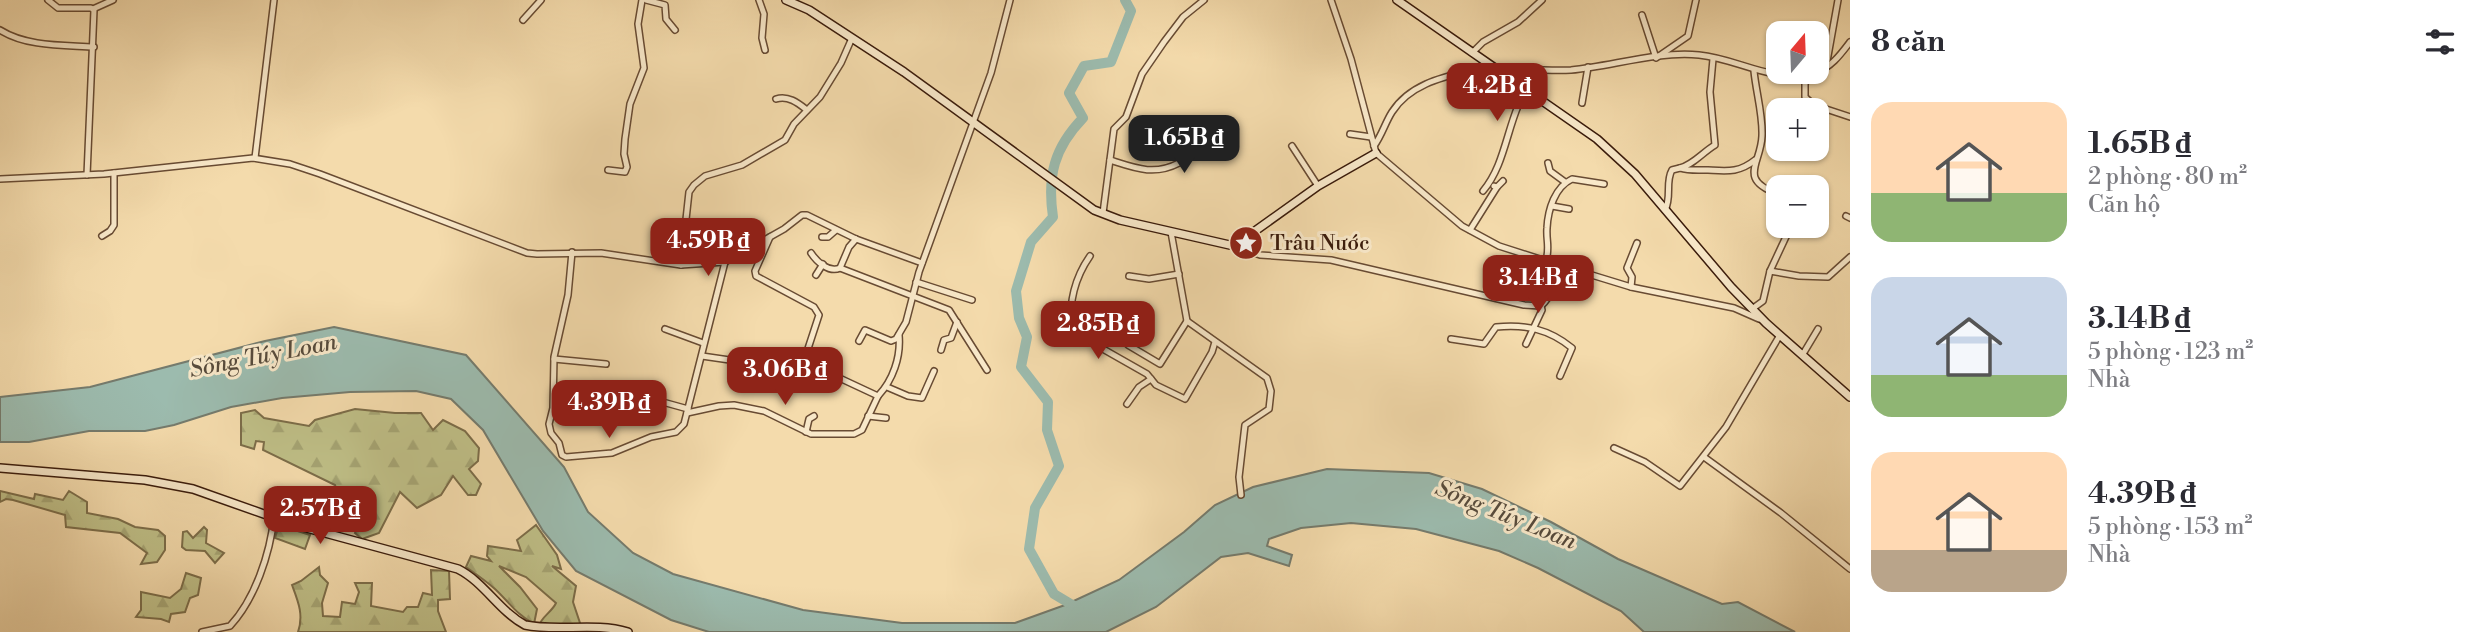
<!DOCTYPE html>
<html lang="vi">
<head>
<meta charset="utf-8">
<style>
	body { margin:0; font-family:"Libre Bodoni",serif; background:#f7f7f7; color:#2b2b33; height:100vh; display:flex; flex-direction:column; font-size:26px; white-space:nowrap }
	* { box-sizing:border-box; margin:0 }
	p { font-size:23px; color:#7c7c81 }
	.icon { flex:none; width:38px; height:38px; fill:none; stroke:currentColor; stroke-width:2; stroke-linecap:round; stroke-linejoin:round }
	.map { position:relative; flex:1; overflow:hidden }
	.panel { display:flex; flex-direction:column; background:#fff; width:630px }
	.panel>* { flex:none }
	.needle { width:46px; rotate:19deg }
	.controls { position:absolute; left:1766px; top:21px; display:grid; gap:14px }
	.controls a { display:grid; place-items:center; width:63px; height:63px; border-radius:14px; background:#fff; box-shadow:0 2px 5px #0004; font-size:35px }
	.price { position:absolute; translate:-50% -60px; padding:0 16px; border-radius:14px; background:#8f2418; color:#fff; font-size:23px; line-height:46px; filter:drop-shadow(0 2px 4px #0008) }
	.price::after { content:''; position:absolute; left:50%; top:42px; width:21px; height:16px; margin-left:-10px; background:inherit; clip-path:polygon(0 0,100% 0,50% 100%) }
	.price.active { background:#222; color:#fff }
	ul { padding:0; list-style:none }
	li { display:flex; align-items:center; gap:21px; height:175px; padding:0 21px }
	li span { display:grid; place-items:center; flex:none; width:196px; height:140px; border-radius:21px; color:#555 }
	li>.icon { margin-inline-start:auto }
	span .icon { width:84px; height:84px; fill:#fffc; stroke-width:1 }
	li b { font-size:30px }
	h2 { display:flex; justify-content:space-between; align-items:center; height:84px; padding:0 21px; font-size:30px }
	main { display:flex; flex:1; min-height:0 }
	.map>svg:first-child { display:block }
</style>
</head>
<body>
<main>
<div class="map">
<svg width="1850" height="632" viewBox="0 0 1850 632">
	<defs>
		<pattern id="forest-firs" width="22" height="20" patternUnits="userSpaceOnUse" patternTransform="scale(1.75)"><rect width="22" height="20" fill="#bfbf87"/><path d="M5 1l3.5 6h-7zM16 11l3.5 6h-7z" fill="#a5a473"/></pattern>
	</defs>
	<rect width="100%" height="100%" fill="#f4dbac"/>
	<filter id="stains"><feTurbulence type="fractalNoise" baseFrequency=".00286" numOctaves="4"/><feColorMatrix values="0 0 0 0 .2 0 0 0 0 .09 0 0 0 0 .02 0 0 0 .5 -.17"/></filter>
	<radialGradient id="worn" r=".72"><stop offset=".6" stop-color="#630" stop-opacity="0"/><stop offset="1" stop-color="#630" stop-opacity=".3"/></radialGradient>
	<g fill="url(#forest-firs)" stroke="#7c6d49" stroke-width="2">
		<polygon points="355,409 395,413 421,413 433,430 443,420 465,431 479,448 478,461 469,469 481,484 476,495 468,495 453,476 441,495 417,508 400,492 379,533 362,539 355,533 364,518 359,506 337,492 335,485 263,450 264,442 256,441 254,449 241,445 241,413 255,410 264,418 309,426 315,420"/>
		<polygon points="0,491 34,499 35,494 63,500 69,491 87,502 87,513 118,519 135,527 158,530 165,536 165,550 157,562 141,564 147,553 120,533 66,527 65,515 13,500 6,499 0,502"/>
		<polygon points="279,525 310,535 305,549 275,538"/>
		<path d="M536,525L557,555L561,569L552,566L576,586L573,602L581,626H539C541,617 552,612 556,603L526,577L499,566L520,587L537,609L534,624C517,615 508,601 495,589C486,581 476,574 466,567L471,556L491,561L487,556L488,546L521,551L517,540Z"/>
		<polygon points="204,527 207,530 206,543 224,553 215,563 205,551 186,550 182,547 183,532 187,531 193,538"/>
		<path d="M319,567L320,575L328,583L322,603L323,616L340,617L342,602L355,604L359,592L355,583H372L371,606L403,612L407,607H418L423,593L432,595L431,570L449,571L450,599L438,600V611L446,632H298C304,615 298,601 292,585L301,581Z"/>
		<polygon points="186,573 201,578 198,595 190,598 185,612 171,614 169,622 161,619 136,617 141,610 141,592 170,598 181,589"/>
	</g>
	<polygon fill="#9cbbae" stroke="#757b6d" stroke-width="2" points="334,327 466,355 564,467 588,512 633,553 673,574 803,610 902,623 1015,623 1065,605 1119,580 1184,532 1215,505 1253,487 1327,469 1429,473 1482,489 1551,522 1618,559 1722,604 1738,602 1795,632 1644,632 1621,611 1538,568 1499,551 1416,529 1351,523 1301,528 1269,539 1267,546 1292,555 1289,566 1248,553 1221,557 1156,607 1106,632 709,632 671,620 576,571 543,531 483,430 451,399 416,391 350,392 282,398 231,407 174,425 145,431 89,431 29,442 0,442 0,397 90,387 265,341"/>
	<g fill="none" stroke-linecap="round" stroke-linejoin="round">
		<path stroke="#9cbbae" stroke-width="10" d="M1079,609L1054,594L1029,549L1035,508L1059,466L1047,430L1048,402L1021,367L1027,337L1019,318L1016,291L1031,242L1053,217C1047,176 1054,148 1083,118L1069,93L1084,66L1111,62L1131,11L1125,0"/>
		<g stroke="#684b33" stroke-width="8">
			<g id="street">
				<polyline points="48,0 58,8 91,8 94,10 87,175"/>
				<polyline points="646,0 665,5 666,19 675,30"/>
				<polyline points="759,0 764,14 762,38 765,50"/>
				<polyline points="1331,0 1351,59 1376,153 1462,226 1499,246 1546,261 1631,287 1734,308 1759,319"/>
				<polyline points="93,9 113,0"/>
				<polyline points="1642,15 1656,58 1688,36 1696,0"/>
				<polyline points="523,20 541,0"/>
				<path d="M0,30C27,47 64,45 94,47"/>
				<polyline points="1472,53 1483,42 1518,22 1542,0"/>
				<path d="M1713,59L1710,92L1715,145C1703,152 1693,165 1680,168C1689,171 1698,170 1708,170C1727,171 1739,173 1755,160"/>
				<path d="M1496,67C1521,69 1546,71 1571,70C1613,66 1657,51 1699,55C1740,59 1769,83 1814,73C1830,69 1841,54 1850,42"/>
				<polyline points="1826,67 1838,0"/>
				<path d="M1754,71C1756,92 1763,115 1762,136C1761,164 1737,179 1778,194"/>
				<polyline points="1809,74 1805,84 1805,97 1814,105 1850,117"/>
				<path d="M776,99C788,95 798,103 807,110"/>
				<polyline points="1582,103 1588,67"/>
				<polyline points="1350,134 1371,137"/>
				<polyline points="1292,146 1318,186"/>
				<path d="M1374,146C1382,135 1385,123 1392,112C1413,79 1456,75 1490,65"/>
				<polyline points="255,158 274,0"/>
				<path d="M1110,160C1135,168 1154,176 1179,163L1183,151"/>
				<polyline points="1548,163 1550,171 1565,182"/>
				<polyline points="608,170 625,172 627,167 624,154 625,139 630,104 644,68 638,24 642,0"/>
				<polyline points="0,179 104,174 253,158 290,164 320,174 527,253 537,254 601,253 681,265 725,262 784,229 802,215 807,215 856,239 922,263"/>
				<polyline points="1494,186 1497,187 1503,181"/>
				<path d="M1483,191C1503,167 1506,135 1518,106L1495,98L1499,71"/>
				<polyline points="1552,206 1569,209"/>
				<path d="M1665,210C1672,197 1665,182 1672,170L1680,168"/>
				<polyline points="1103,213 1114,129 1126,117 1142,74 1164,42 1183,17 1204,0"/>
				<polyline points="1846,216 1850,218"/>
				<polyline points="1470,230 1497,187"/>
				<polyline points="102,236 110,231 114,225 114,173"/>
				<polyline points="770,237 755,271 756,276 814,307 819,315 801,370"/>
				<polyline points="822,237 828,237 836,230"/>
				<path d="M1234,246L1260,255L1331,260L1524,305L1541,306C1553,295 1555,280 1558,265"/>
				<polyline points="572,252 568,295 554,357 553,408 549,424 551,433 559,443 562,455 566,457 612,453 651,437 676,432 684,424 725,262"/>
				<path d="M811,253C817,262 829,273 840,268L849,247L856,239"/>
				<path d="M1090,256C1074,279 1070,301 1070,329L1075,334L1095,337L1103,349L1147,374L1156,385L1185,399L1212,352L1215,342"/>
				<path d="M1546,261C1550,246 1546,241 1547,228C1548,209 1555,187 1572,179L1604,184"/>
				<polyline points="681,265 689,192 694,185 705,176 742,165 785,140 794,124 820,97 841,63 852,38"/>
				<polyline points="840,268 949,310 987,370"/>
				<polyline points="1770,271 1791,226"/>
				<polyline points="816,275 823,264"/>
				<polyline points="1129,276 1149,279 1179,274"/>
				<polyline points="916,282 972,300"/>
				<polyline points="1631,287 1632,277 1627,268 1637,243"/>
				<polyline points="1752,309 1763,301 1770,271 1799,276 1828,277 1850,257"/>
				<polyline points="1187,321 1267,378 1271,391 1269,409 1245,425 1239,477 1241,495"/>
				<polyline points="665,329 703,343"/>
				<path d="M1451,339L1484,344L1496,327C1525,324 1549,329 1572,348L1560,376"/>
				<polyline points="859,341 865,330 891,341 896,339 906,322 919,272 991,73 1010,0"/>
				<polyline points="1526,344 1542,310 1541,306"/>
				<polyline points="1128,345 1160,364 1187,321 1171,232"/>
				<polyline points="941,350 944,340 951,338 957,322"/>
				<polyline points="1803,354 1818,329"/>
				<path d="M702,356L833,375L878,396C893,380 901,357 899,335"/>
				<polyline points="554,359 606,364"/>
				<polyline points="887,387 908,396 922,398 934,371"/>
				<polyline points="655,396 659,401 688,409"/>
				<polyline points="1127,404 1139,387 1151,379"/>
				<polyline points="687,413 719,406 734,405 764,411 811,434 854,434 862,430 878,396"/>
				<polyline points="868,416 886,418"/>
				<polyline points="806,432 809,419 814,416"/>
				<polyline points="1614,448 1645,462 1680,486 1726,427 1780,335"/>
				<polyline points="1704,457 1781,513 1850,569"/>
				<path d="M202,632L230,626C255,599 270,554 274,517"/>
			</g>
		</g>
		<g stroke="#3a1b0b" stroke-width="10">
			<g id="secondary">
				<polyline points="786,0 809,10 904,72 1094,210 1120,220 1234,246 1318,186 1376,153"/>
				<polyline points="1397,0 1597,139 1635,174 1731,287 1766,323 1850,397"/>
				<path d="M0,468L145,480L193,489L292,524L458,569C484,582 499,611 525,625C557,632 594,622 628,632"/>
			</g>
		</g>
		<use href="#street" stroke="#f8e8c9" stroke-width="5"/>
		<use href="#secondary" stroke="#f8e8c9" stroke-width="7"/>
	</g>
	<defs>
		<g id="sight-disc" transform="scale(1.75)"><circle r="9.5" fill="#8f2418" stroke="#f8e8c9"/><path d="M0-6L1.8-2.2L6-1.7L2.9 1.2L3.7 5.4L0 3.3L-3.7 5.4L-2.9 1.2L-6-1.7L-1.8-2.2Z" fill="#fff"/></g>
	</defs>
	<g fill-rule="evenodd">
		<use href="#sight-disc" x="1246" y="243"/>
	</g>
	<g text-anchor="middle" stroke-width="6" stroke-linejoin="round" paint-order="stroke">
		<g font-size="21" fill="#3a1b0b" stroke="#f8e8c9" text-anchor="start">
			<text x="1270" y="250">Trâu Nước</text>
		</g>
		<g font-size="23" font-style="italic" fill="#574b3c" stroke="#f8e8c9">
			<text transform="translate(263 355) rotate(-11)" y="8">Sông Túy Loan</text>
			<text transform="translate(1506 514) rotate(22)" y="8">Sông Túy Loan</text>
		</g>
	</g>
	<rect width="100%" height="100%" filter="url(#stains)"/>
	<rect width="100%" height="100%" fill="url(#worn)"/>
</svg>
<div class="controls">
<a><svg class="needle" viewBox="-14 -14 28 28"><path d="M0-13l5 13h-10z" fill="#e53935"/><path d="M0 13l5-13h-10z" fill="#7c7c81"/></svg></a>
<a>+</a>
<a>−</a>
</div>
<b class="price" style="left:1497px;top:123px">4.2B ₫</b>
<b class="price active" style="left:1184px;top:175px">1.65B ₫</b>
<b class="price" style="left:708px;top:278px">4.59B ₫</b>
<b class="price" style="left:1538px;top:315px">3.14B ₫</b>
<b class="price" style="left:1098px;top:361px">2.85B ₫</b>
<b class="price" style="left:785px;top:407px">3.06B ₫</b>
<b class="price" style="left:609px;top:440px">4.39B ₫</b>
<b class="price" style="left:320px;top:546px">2.57B ₫</b>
</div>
<section class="panel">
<h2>8 căn<svg class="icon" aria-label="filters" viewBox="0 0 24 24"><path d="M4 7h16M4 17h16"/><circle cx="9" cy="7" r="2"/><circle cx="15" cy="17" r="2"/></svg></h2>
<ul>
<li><span style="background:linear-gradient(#ffd9b3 65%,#8fb573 0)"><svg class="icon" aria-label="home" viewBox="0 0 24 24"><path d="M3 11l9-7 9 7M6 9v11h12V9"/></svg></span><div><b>1.65B ₫</b><p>2 phòng · 80 m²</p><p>Căn hộ</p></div></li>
<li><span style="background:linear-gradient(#c9d6e8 70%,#8fb573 0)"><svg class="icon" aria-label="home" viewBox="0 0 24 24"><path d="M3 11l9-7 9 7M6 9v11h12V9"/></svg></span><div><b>3.14B ₫</b><p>5 phòng · 123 m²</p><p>Nhà</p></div></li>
<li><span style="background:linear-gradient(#ffd9b3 70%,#b9a48a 0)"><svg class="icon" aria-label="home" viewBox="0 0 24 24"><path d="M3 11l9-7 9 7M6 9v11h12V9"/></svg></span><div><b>4.39B ₫</b><p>5 phòng · 153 m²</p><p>Nhà</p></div></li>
</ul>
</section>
</main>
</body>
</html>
